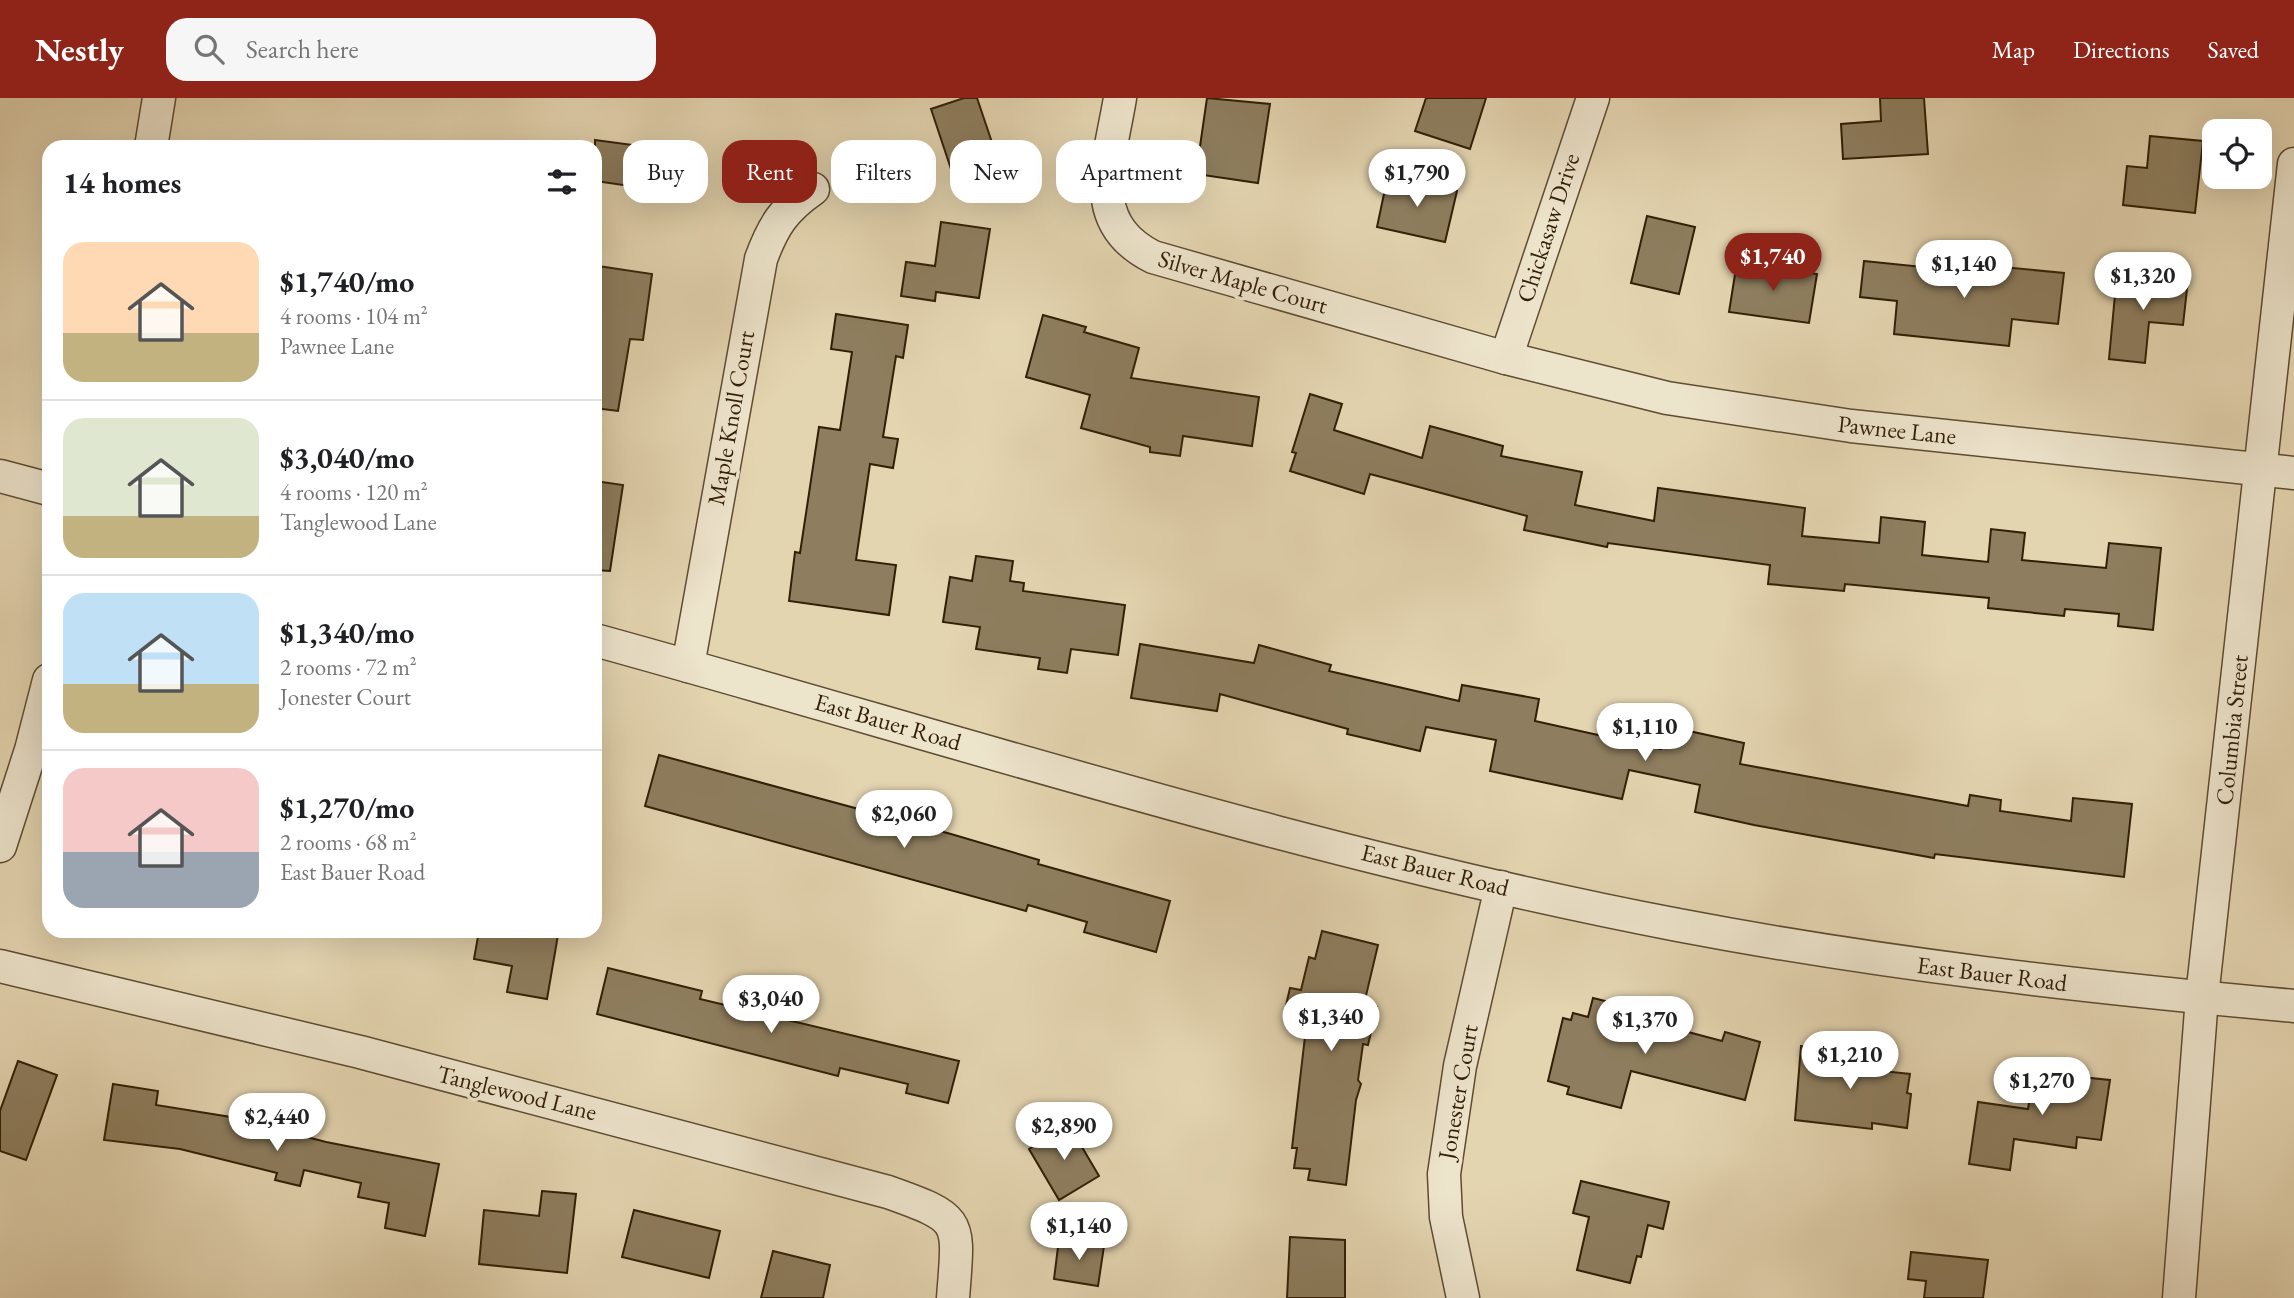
<!DOCTYPE html>
<html lang="en">
<head>
<meta charset="utf-8">
<style>
	body { margin:0; font-family:"EB Garamond",serif; background:#f6f6f6; color:#202124; height:100vh; display:flex; flex-direction:column; font-size:26px; white-space:nowrap }
	* { box-sizing:border-box; margin:0 }
	p { font-size:23px; color:#757577 }
	.icon { flex:none; width:38px; height:38px; fill:none; stroke:currentColor; stroke-width:2; stroke-linecap:round; stroke-linejoin:round }
	.map { position:relative; flex:1; overflow:hidden }
	.drawer { position:absolute; left:42px; top:42px; width:560px; height:798px; display:flex; flex-direction:column; background:#fff; border-radius:21px; box-shadow:0 7px 28px #0002 }
	.drawer>* { flex:none }
	.top-card { position:absolute; left:623px; top:42px; width:665px; height:63px; display:flex; gap:14px }
	.tools { position:absolute; left:2202px; top:21px; display:grid; gap:14px }
	.tools a { display:grid; place-items:center; width:70px; height:70px; border-radius:14px; background:#fff; box-shadow:0 7px 28px #0002; font-size:35px }
	.price { position:absolute; translate:-50% -60px; padding:0 16px; border-radius:24px; background:#fff; color:#222; font-size:23px; line-height:46px; filter:drop-shadow(0 2px 4px #0008) }
	.price::after { content:''; position:absolute; left:50%; top:42px; width:21px; height:16px; margin-left:-10px; background:inherit; clip-path:polygon(0 0,100% 0,50% 100%) }
	.price.selected { background:#8f2418; color:#fff }
	ul { padding:0; list-style:none }
	li { display:flex; align-items:center; gap:21px; height:175px; padding:0 21px }
	li+li { border-top:2px solid #e0e0e0 }
	li span { display:grid; place-items:center; flex:none; width:196px; height:140px; border-radius:21px; color:#555 }
	li>.icon { margin-inline-start:auto }
	span .icon { width:84px; height:84px; fill:#fffc; stroke-width:1 }
	li b { font-size:30px }
	h2 { display:flex; justify-content:space-between; align-items:center; height:84px; padding:0 21px; font-size:30px }
	.chip { padding:0 24px; border-radius:21px; background:#fff; box-shadow:0 7px 28px #0002; font-size:24px; line-height:63px }
	.chip.selected { background:#8f2418; color:#fff }
	header { display:flex; align-items:center; gap:42px; box-sizing:border-box; height:98px; padding:0 35px; background:#8f2418; color:#fff }
	header strong { font-size:33px }
	nav { display:flex; gap:38px; margin-inline-start:auto; font-size:24px }
	.search { width:490px; height:63px; background:#f6f6f6; display:flex; align-items:center; gap:18px; box-sizing:border-box; padding:0 24px; border-radius:21px; color:#757577; font-size:26px }
	.map>svg:first-child { display:block }
</style>
</head>
<body>
<header>
<strong>Nestly</strong>
<div class="search"><svg class="icon" aria-label="search" viewBox="0 0 24 24"><circle cx="10" cy="10" r="6"/><path d="M15 15l6 6"/></svg>Search here</div>
<nav><a>Map</a><a>Directions</a><a>Saved</a></nav>
</header>
<div class="map">
<svg width="2294" height="1200" viewBox="0 0 2294 1200">
	<rect width="100%" height="100%" fill="#e4d5b1"/>
	<filter id="stains"><feTurbulence type="fractalNoise" baseFrequency=".00286" numOctaves="4"/><feColorMatrix values="0 0 0 0 .2 0 0 0 0 .09 0 0 0 0 .02 0 0 0 .5 -.17"/></filter>
	<radialGradient id="worn" r=".72"><stop offset=".6" stop-color="#630" stop-opacity="0"/><stop offset="1" stop-color="#630" stop-opacity=".3"/></radialGradient>
	<g fill="#8e7e5f" stroke="#311f06" stroke-width="2">
		<polygon points="964,0 977,0 1003,77 958,92 931,11"/>
		<polygon points="1207,0 1270,6 1258,85 1196,76"/>
		<polygon points="1426,0 1486,0 1470,51 1415,33"/>
		<polygon points="1880,0 1924,0 1928,56 1843,61 1841,26 1881,23"/>
		<polygon points="2150,38 2203,43 2195,115 2123,107 2127,68 2147,70"/>
		<polygon points="595,42 678,53 672,94 595,83"/>
		<polygon points="1388,77 1457,93 1445,144 1377,129"/>
		<polygon points="1647,118 1695,129 1679,196 1631,185"/>
		<polygon points="941,124 990,131 979,200 936,194 935,203 901,198 906,164 935,168"/>
		<polygon points="1864,163 1981,175 1982,167 2064,175 2058,226 2012,221 2009,248 1894,236 1897,203 1860,199"/>
		<polygon points="1737,164 1817,176 1809,225 1729,214"/>
		<polygon points="598,168 652,176 643,242 630,241 618,313 595,310 595,191"/>
		<polygon points="2117,175 2188,182 2183,227 2149,224 2145,265 2109,261"/>
		<polygon points="836,216 908,227 903,260 896,258 883,339 898,341 893,370 870,366 856,462 896,467 889,517 789,503 795,454 800,455 819,329 840,332 852,254 831,251"/>
		<polygon points="1043,217 1086,229 1084,234 1139,250 1131,280 1259,299 1252,348 1183,338 1180,358 1150,354 1150,349 1081,330 1090,297 1026,279"/>
		<polygon points="1310,296 1342,306 1334,332 1422,360 1430,328 1503,348 1501,358 1582,374 1575,407 1654,423 1658,390 1805,410 1802,438 1879,445 1881,419 1925,424 1922,457 1988,464 1991,431 2025,435 2022,462 2106,470 2109,445 2161,450 2153,532 2118,528 2119,516 2065,511 2064,518 1988,510 1989,500 1845,486 1844,493 1768,486 1770,467 1608,445 1607,449 1524,432 1527,418 1370,376 1364,396 1290,373 1296,355 1292,354"/>
		<polygon points="595,383 623,387 610,473 595,472"/>
		<polygon points="976,458 1013,463 1010,483 1024,485 1023,493 1125,507 1118,557 1071,551 1067,575 1038,571 1040,560 976,551 980,529 943,524 950,479 972,483"/>
		<polygon points="1140,546 1254,565 1259,547 1331,567 1329,573 1459,603 1462,587 1539,601 1535,623 1661,651 1666,628 1744,645 1740,666 1968,708 1970,697 2001,702 2000,713 2071,723 2073,700 2132,706 2124,779 1935,756 1934,760 1754,727 1695,714 1700,687 1629,672 1622,701 1490,673 1496,642 1426,629 1420,653 1347,636 1348,631 1220,596 1217,613 1131,600"/>
		<polygon points="659,657 951,736 1039,762 1038,766 1170,803 1156,854 1084,834 1087,824 1028,807 1026,813 645,708"/>
		<polygon points="479,833 536,833 558,837 547,901 507,894 512,868 474,861"/>
		<polygon points="1322,833 1378,847 1364,906 1377,909 1368,947 1363,946 1358,982 1361,986 1356,1002 1346,1087 1308,1082 1310,1071 1294,1070 1297,1050 1292,1050 1306,930 1298,928 1300,920 1284,916 1290,890 1301,892 1309,859 1315,861"/>
		<polygon points="608,870 702,893 700,901 959,963 948,1005 906,995 908,986 840,970 838,978 597,916"/>
		<polygon points="1593,900 1646,913 1643,922 1722,943 1725,934 1760,944 1745,1002 1631,973 1621,1010 1567,996 1569,989 1548,983 1563,920 1571,922 1573,915 1588,919"/>
		<polygon points="1801,948 1872,957 1870,967 1883,969 1882,973 1910,976 1907,995 1911,996 1907,1030 1872,1025 1872,1031 1795,1022"/>
		<polygon points="18,963 57,977 26,1062 0,1053 0,1013"/>
		<polygon points="2035,967 2082,973 2081,979 2110,982 2101,1042 2077,1039 2076,1050 2014,1041 2010,1072 1969,1066 1978,1004 2028,1011"/>
		<polygon points="113,986 158,993 156,1007 231,1019 326,1044 439,1066 425,1138 385,1130 389,1105 358,1099 361,1085 304,1072 300,1088 275,1082 277,1075 180,1051 104,1042"/>
		<polygon points="1069,1027 1099,1078 1059,1102 1029,1051"/>
		<polygon points="1581,1083 1669,1104 1663,1131 1648,1127 1641,1159 1637,1158 1630,1185 1577,1172 1589,1119 1573,1115"/>
		<polygon points="542,1093 576,1096 567,1175 479,1166 484,1112 539,1118"/>
		<polygon points="634,1112 720,1133 709,1180 622,1159"/>
		<polygon points="1290,1139 1345,1142 1345,1200 1287,1200"/>
		<polygon points="1059,1141 1104,1148 1098,1188 1054,1181"/>
		<polygon points="773,1153 830,1167 823,1200 761,1200"/>
		<polygon points="1911,1154 1988,1162 1983,1200 1924,1200 1926,1183 1908,1181"/>
	</g>
	<g fill="none" stroke-linecap="round" stroke-linejoin="round">
		<g stroke="#5e4c31" stroke-width="35">
			<g id="minor">
				<path d="M1120,0C1110,62 1084,124 1153,159L1506,260L1667,300L1851,328L2294,375"/>
				<polyline points="151,49 159,0"/>
				<polyline points="1506,260 1593,0"/>
				<polyline points="0,378 49,391"/>
				<path d="M595,542C954,641 1312,757 1678,827C1882,866 2087,889 2294,908"/>
				<path d="M688,568L761,161C773,128 784,111 813,91"/>
				<polyline points="0,748 31,652 49,582"/>
				<path d="M0,868L360,954L888,1094C964,1121 959,1121 953,1200"/>
				<polyline points="1463,1200 1446,1119 1444,1076 1460,968 1501,789"/>
				<polyline points="2179,1200 2202,899 2294,66"/>
			</g>
		</g>
		<use href="#minor" stroke="#ede4cc" stroke-width="32"/>
	</g>
	<g text-anchor="middle" stroke-width="7" stroke-linejoin="round" paint-order="stroke">
		<g font-size="24" fill="#311f06" stroke="#ede4cc">
			<text transform="translate(1548 130) rotate(-72)" y="8">Chickasaw Drive</text>
			<text transform="translate(1243 184) rotate(16)" y="8">Silver Maple Court</text>
			<text transform="translate(731 320) rotate(-80)" y="8">Maple Knoll Court</text>
			<text transform="translate(1897 332) rotate(6)" y="8">Pawnee Lane</text>
			<text transform="translate(888 624) rotate(16)" y="8">East Bauer Road</text>
			<text transform="translate(2232 632) rotate(-84)" y="8">Columbia Street</text>
			<text transform="translate(1435 772) rotate(14)" y="8">East Bauer Road</text>
			<text transform="translate(1992 876) rotate(7)" y="8">East Bauer Road</text>
			<text transform="translate(1458 994) rotate(-80)" y="8">Jonester Court</text>
			<text transform="translate(517 995) rotate(14)" y="8">Tanglewood Lane</text>
		</g>
	</g>
	<rect width="100%" height="100%" filter="url(#stains)"/>
	<rect width="100%" height="100%" fill="url(#worn)"/>
</svg>
<div class="tools">
<a><svg class="icon" aria-label="locate" viewBox="0 0 24 24"><circle cx="12" cy="12" r="6"/><path d="M12 2v4M12 18v4M2 12h4M18 12h4"/></svg></a>
</div>
<b class="price" style="left:1417px;top:111px">$1,790</b>
<b class="price selected" style="left:1773px;top:195px">$1,740</b>
<b class="price" style="left:1964px;top:202px">$1,140</b>
<b class="price" style="left:2143px;top:214px">$1,320</b>
<b class="price" style="left:1645px;top:665px">$1,110</b>
<b class="price" style="left:904px;top:752px">$2,060</b>
<b class="price" style="left:771px;top:937px">$3,040</b>
<b class="price" style="left:1331px;top:955px">$1,340</b>
<b class="price" style="left:1645px;top:958px">$1,370</b>
<b class="price" style="left:1850px;top:993px">$1,210</b>
<b class="price" style="left:2042px;top:1019px">$1,270</b>
<b class="price" style="left:277px;top:1055px">$2,440</b>
<b class="price" style="left:1064px;top:1064px">$2,890</b>
<b class="price" style="left:1079px;top:1164px">$1,140</b>
<div class="top-card">
<a class="chip">Buy</a>
<a class="chip selected">Rent</a>
<a class="chip">Filters</a>
<a class="chip">New</a>
<a class="chip">Apartment</a>
</div>
<section class="drawer">
<h2>14 homes<svg class="icon" aria-label="filters" viewBox="0 0 24 24"><path d="M4 7h16M4 17h16"/><circle cx="9" cy="7" r="2"/><circle cx="15" cy="17" r="2"/></svg></h2>
<ul>
<li><span style="background:linear-gradient(#ffd9b3 65%,#c2b280 0)"><svg class="icon" aria-label="home" viewBox="0 0 24 24"><path d="M3 11l9-7 9 7M6 9v11h12V9"/></svg></span><div><b>$1,740/mo</b><p>4 rooms · 104 m²</p><p>Pawnee Lane</p></div></li>
<li><span style="background:linear-gradient(#dfe7d0 70%,#c2b280 0)"><svg class="icon" aria-label="home" viewBox="0 0 24 24"><path d="M3 11l9-7 9 7M6 9v11h12V9"/></svg></span><div><b>$3,040/mo</b><p>4 rooms · 120 m²</p><p>Tanglewood Lane</p></div></li>
<li><span style="background:linear-gradient(#bfe0f5 65%,#c2b280 0)"><svg class="icon" aria-label="home" viewBox="0 0 24 24"><path d="M3 11l9-7 9 7M6 9v11h12V9"/></svg></span><div><b>$1,340/mo</b><p>2 rooms · 72 m²</p><p>Jonester Court</p></div></li>
<li><span style="background:linear-gradient(#f6c9c9 60%,#9aa5b1 0)"><svg class="icon" aria-label="home" viewBox="0 0 24 24"><path d="M3 11l9-7 9 7M6 9v11h12V9"/></svg></span><div><b>$1,270/mo</b><p>2 rooms · 68 m²</p><p>East Bauer Road</p></div></li>
</ul>
</section>
</div>
</body>
</html>
